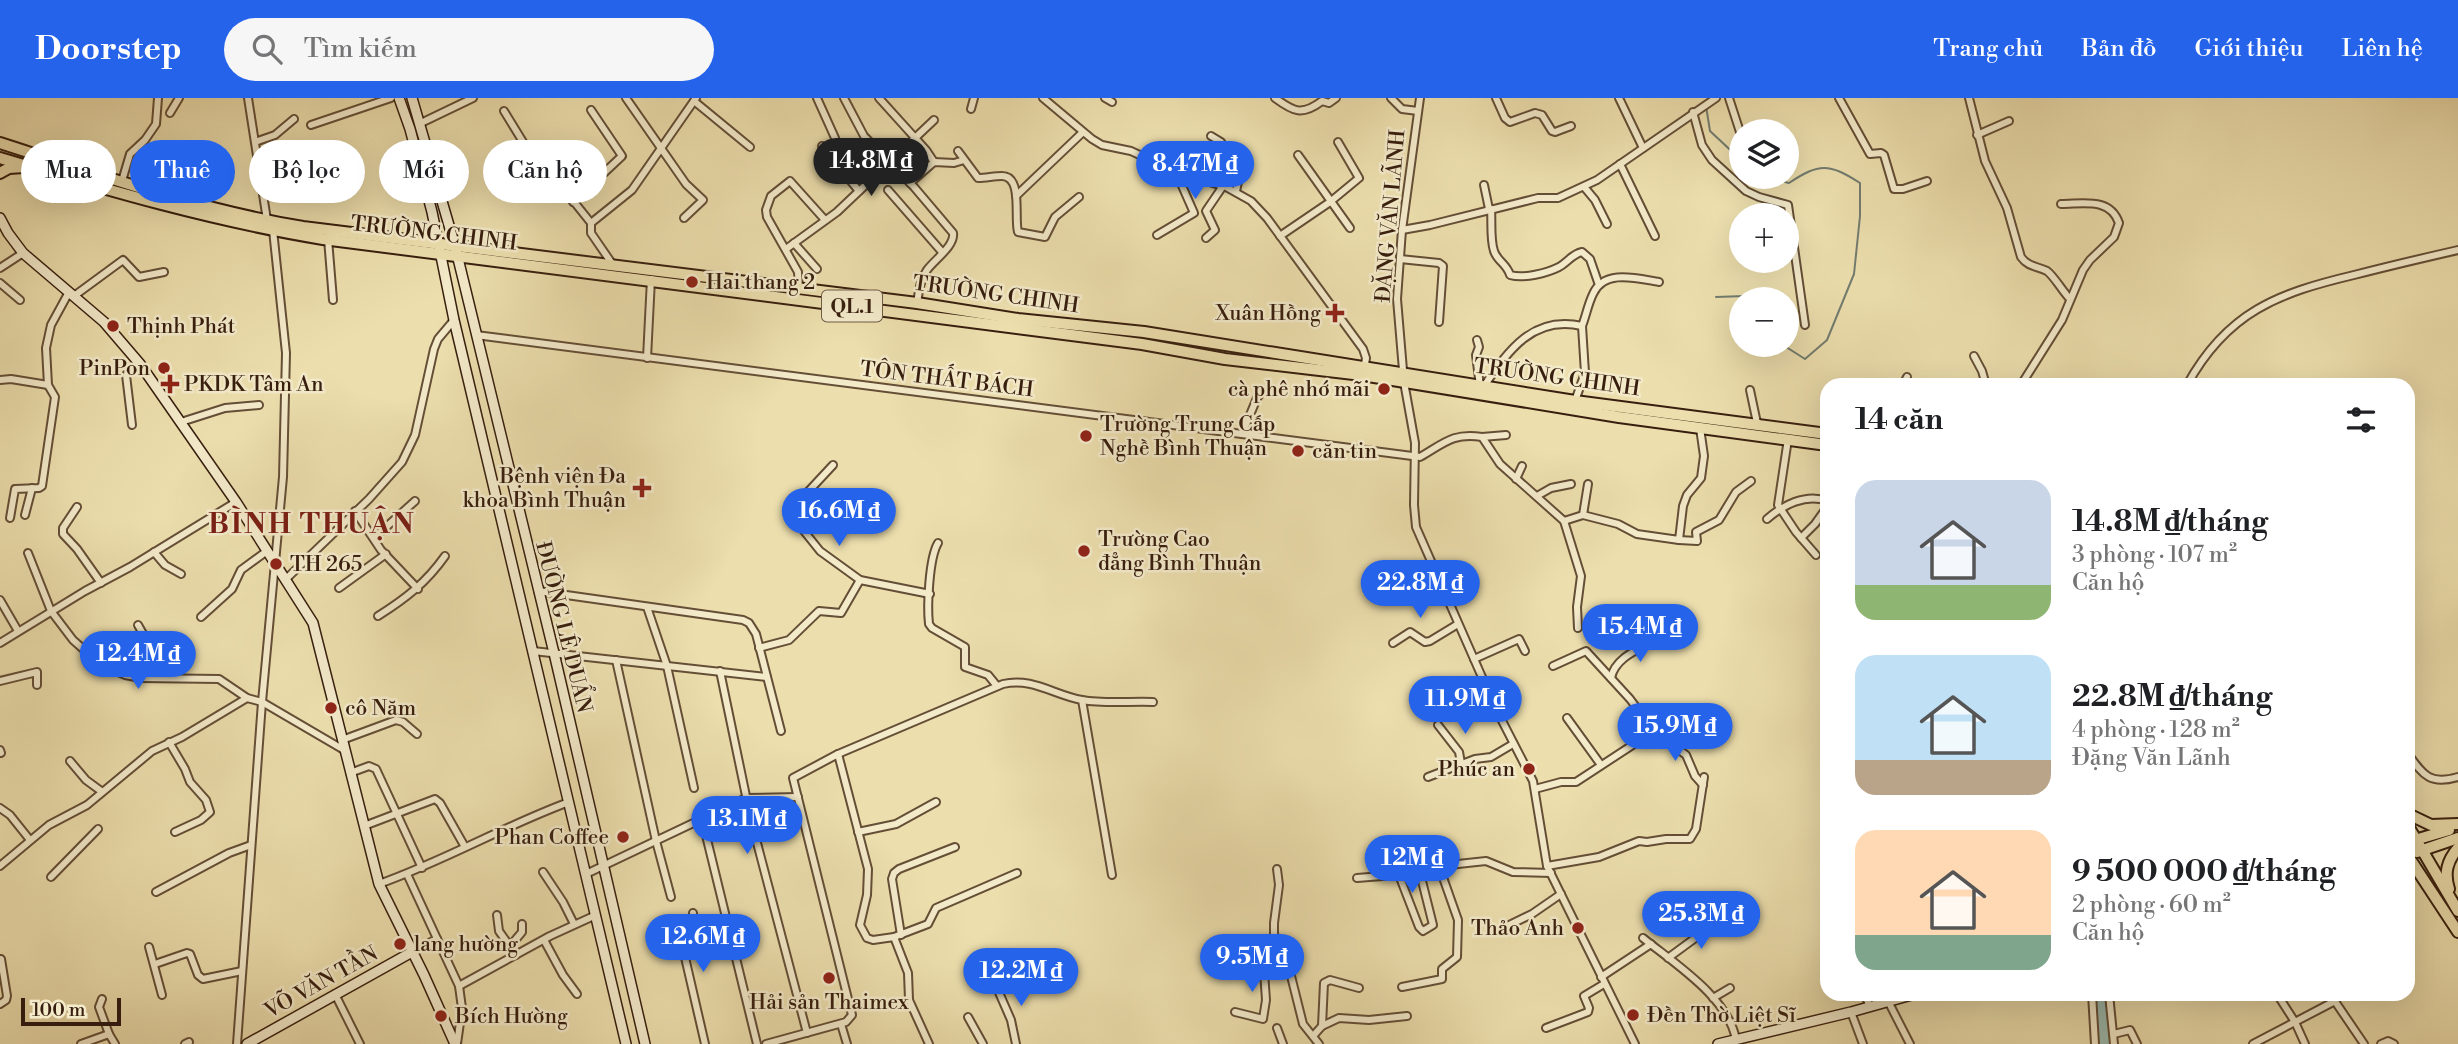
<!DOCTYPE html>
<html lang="vi">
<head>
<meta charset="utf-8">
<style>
	body { margin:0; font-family:"Libre Bodoni",serif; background:#f6f6f6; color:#202124; height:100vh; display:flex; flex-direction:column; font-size:26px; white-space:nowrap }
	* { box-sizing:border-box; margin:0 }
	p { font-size:23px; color:#757577 }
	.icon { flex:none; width:38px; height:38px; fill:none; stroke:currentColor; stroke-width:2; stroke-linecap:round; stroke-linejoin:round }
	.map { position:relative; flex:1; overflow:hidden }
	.panel { position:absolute; left:1820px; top:280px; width:595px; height:623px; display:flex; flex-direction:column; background:#fff; border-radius:21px; box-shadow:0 7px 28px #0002 }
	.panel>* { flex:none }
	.hud { position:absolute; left:21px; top:42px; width:665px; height:63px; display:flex; gap:14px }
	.tools { position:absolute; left:1729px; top:21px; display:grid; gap:14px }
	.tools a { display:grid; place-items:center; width:70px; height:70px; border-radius:50%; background:#fff; box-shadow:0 7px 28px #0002; font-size:35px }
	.scale { position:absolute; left:21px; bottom:18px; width:100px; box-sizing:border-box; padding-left:7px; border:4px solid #371e0e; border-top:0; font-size:19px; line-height:24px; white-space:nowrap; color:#371e0e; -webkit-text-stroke:5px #f3eaca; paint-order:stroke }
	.price { position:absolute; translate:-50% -60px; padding:0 16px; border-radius:24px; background:#2563eb; color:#fff; font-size:23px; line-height:46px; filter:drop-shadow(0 2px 4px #0008) }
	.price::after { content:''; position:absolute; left:50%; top:42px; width:21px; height:16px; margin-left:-10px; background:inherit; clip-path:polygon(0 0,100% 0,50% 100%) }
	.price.on { background:#222; color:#fff }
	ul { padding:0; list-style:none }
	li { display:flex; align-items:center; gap:21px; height:175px; padding:0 35px }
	li span { display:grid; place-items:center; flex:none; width:196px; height:140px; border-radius:21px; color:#555 }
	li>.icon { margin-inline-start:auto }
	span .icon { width:84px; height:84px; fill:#fffc; stroke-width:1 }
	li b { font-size:30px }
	h2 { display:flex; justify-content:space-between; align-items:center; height:84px; padding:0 35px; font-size:30px }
	.tag { padding:0 24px; border-radius:32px; background:#fff; box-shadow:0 7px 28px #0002; font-size:24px; line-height:63px }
	.tag.on { background:#2563eb; color:#fff }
	header { display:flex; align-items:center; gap:42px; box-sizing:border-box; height:98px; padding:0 35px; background:#2563eb; color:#fff }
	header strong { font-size:33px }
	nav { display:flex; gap:38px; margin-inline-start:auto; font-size:24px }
	.search { width:490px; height:63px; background:#f6f6f6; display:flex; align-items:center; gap:18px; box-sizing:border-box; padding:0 24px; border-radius:38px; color:#757577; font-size:26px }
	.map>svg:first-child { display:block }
</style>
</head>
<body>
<header>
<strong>Doorstep</strong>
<div class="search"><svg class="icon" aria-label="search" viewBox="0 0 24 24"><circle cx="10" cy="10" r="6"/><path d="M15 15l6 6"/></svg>Tìm kiếm</div>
<nav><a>Trang chủ</a><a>Bản đồ</a><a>Giới thiệu</a><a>Liên hệ</a></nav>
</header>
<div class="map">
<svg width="2458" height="946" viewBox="0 0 2458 946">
	<rect width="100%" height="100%" fill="#ecdead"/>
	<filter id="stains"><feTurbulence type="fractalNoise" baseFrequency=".00286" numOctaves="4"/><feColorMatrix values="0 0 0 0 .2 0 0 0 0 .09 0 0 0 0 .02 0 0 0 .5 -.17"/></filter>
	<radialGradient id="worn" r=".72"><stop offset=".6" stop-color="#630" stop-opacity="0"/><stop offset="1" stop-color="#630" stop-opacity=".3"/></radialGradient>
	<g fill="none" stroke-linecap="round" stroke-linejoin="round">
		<g stroke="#727c70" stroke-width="2">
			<polyline points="1706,8 1710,33 1741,62"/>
			<path d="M1763,79L1789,85C1819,65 1829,65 1860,85V118L1854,176L1827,242L1805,261L1783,247"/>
			<polyline points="1716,199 1745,198 1752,201"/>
		</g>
		<polyline stroke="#9abbb1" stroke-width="12" points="2102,896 2104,946"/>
		<g stroke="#644e36" stroke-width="10">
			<g id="street">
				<polyline points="248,0 267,122"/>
				<polyline points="626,0 686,86 703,102 684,120"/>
				<polyline points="817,0 835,40"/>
				<path d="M844,0L864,38L914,89L953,135C955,148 935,161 927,172C920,182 919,193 917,205"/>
				<polyline points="879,0 926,52 934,64"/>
				<polyline points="1043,0 1092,41 1102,47 1131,53 1176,74 1226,89 1251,103 1267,120 1363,251 1366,260 1364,272"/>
				<polyline points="1105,0 1112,4"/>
				<path d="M1275,0C1294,14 1302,18 1322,3L1329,5L1336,0"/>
				<polyline points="1391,0 1402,11 1418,13"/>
				<polyline points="1420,0 1402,132 1397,201 1404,284 1415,345 1414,407 1416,429 1496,611 1533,683 1547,768 1635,946"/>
				<polyline points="1496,0 1505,20 1510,24 1535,15 1542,17 1552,33 1555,34 1571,28"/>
				<polyline points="1619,0 1643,50"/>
				<polyline points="1729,0 1740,34"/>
				<polyline points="1839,0 1870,56 1881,55 1884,57 1894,91 1903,91 1927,83"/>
				<path d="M1969,0L1985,63L2007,110L2021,159C2028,169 2037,168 2047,173C2054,178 2063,194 2070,201"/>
				<polyline points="694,3 750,49"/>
				<polyline points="971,11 974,0"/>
				<polyline points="504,13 539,70 575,105 591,125"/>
				<polyline points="1693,14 1702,47 1712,62 1746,93 1759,99 1788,107 1805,227"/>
				<polyline points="170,15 179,0"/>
				<polyline points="421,25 473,0"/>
				<polyline points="311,27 391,0"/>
				<polyline points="1977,37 2009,23"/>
				<polyline points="1211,38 1221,44 1240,75 1236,93"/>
				<polyline points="255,44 275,37 294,21"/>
				<polyline points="822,48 859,93"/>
				<path d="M958,53L978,80C986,80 994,78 1002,78C1023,78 1014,120 1018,134L1045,139L1055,119L1079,99"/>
				<polyline points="1298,57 1350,130"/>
				<polyline points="1620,66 1655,138"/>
				<polyline points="122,83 130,56 145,42 156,26 158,0"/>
				<polyline points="910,85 934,64 954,65 964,62"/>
				<polyline points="1484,87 1489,111"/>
				<polyline points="1585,90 1595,102 1607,126"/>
				<polyline points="888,92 942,154"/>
				<polyline points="1016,98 1082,35"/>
				<polyline points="573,104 622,58 591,12"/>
				<path d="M1491,111C1492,124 1490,141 1494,153C1497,163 1507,166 1510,177C1524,181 1547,175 1559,169C1568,164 1572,156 1582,154L1590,161L1599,187"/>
				<polyline points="1402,132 1430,127 1538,100 1558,100 1597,82 1716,0"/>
				<polyline points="1157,137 1194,115 1176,74"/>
				<polyline points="1280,138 1330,104 1359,80 1338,44"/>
				<polyline points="1206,140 1215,132 1206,113 1223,88"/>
				<polyline points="328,141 333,202"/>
				<polyline points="794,145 817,171"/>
				<polyline points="786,151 837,114 934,22"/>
				<polyline points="1400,161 1439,165 1443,168 1439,224"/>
				<polyline points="613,167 591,135 591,125 632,92 696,0"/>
				<polyline points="0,170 23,155"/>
				<polyline points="0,185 20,202"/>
				<polyline points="799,191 798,174 767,119 766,112 771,98 790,83 825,122"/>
				<polyline points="74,198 123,162 139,179 164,174"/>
				<path d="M476,237L1420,359C1443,346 1453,334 1482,339L1500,366L1564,423L1581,478L1577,509L1578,530"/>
				<polyline points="1477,242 1479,249 1476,257 1480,288"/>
				<polyline points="1974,258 1982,273 1986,287"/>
				<polyline points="647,260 651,181"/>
				<polyline points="0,282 11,281 48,287"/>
				<polyline points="1903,287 1907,279"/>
				<path d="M2021,287L2062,222L2083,172L2090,162L2114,139L2119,125C2110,99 2083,106 2061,106"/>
				<path d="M2187,287C2227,214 2278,195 2354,177C2389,168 2423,160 2458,152"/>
				<path d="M1484,288C1509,252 1533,217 1582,228C1586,218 1588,206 1593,196C1604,170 1639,181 1659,184"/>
				<polyline points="1750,292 1757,325"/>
				<polyline points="1575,303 1585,275 1582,228"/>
				<polyline points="181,324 225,310 259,307"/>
				<polyline points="132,327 126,277 140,266"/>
				<polyline points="1242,336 1257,300 1263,293"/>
				<polyline points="1482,339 1506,337"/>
				<polyline points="1788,341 1778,407 1796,434 1816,457"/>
				<polyline points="833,367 792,411 792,418 820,453 860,482 930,496"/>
				<polyline points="1516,381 1522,368"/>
				<polyline points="1537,398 1551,390 1571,386"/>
				<polyline points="77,409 63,430 63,436 77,451 101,485"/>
				<polyline points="355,413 381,452 418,491"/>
				<polyline points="25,417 32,390"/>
				<polyline points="1583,417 1588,386"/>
				<polyline points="10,420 15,391 39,390 42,388 55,299 48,287 46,250 51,227 69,194"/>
				<path d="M1767,421C1783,407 1806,395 1827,403"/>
				<polyline points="1564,423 1583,417 1618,426 1637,436 1679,442 1683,408 1687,397 1701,380 1704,358 1700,330"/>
				<polyline points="374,440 415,403"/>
				<polyline points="1801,440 1815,426 1827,409"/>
				<polyline points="1679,442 1697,443 1696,434 1719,422 1736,394 1751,383"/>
				<path d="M938,445C929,460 927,508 929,526L932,530L965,549V569L988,577L997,588"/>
				<polyline points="154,454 165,467 181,476"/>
				<polyline points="28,455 51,513 73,542 100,566 125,577 141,580 219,581 247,600 262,604 344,652"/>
				<polyline points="285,482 369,401 402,364 415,337 434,251 438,241 454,222"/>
				<polyline points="339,490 386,456"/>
				<polyline points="538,493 743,522 749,525 756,536 781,633"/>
				<polyline points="0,502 18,533"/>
				<polyline points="647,509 667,568 694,690"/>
				<path d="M378,518C405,501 426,485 445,458"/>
				<polyline points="201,519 232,491 241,472 267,453"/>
				<polyline points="138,527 155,557 141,580"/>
				<polyline points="0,545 85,493 130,469 236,404"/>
				<polyline points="1393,545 1410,534 1425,544 1430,543 1458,526"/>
				<polyline points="759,550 789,542 819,513 841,515 860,482"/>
				<polyline points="533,553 767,579"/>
				<polyline points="1474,561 1519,541 1525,553"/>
				<polyline points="616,562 656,743 671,799"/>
				<polyline points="1553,568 1586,553 1630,601 1654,633 1686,657 1695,678 1703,687"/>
				<polyline points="720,573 751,722 807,935"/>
				<path d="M1611,580C1615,560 1637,552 1654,543"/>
				<polyline points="0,583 37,574 37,587"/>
				<polyline points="1082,602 1112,777"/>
				<polyline points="1567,620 1601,667"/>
				<polyline points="1438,627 1459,654 1461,665"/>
				<polyline points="342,642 396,622 403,624 417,636"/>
				<polyline points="169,644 185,671 190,684 206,702 210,714 201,722 175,734"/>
				<polyline points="0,652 1,655"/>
				<polyline points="838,656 868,771 867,797 860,827 867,840 873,842 894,839 908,875 909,902 929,946"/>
				<path d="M2408,656C2424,678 2430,687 2458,679"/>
				<polyline points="70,663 86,682 101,693"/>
				<polyline points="350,675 369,668 376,671 422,770"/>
				<polyline points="1428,679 1475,661 1491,659 1513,646"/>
				<polyline points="1535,691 1561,684 1576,684 1654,633"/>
				<polyline points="0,710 10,717 30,742"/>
				<polyline points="702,721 757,946"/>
				<polyline points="364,728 435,701 440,705 465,749"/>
				<polyline points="858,734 896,726 936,704"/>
				<polyline points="0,768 49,727 87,707 152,653 182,639 247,600"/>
				<polyline points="1547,768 1599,759 1639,743 1647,744 1666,741 1690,741 1696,731 1704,679"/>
				<polyline points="1277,771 1279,787 1274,825 1274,836 1288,866 1303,926 1319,946"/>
				<polyline points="543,774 563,804 574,826"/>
				<polyline points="407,776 459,888 462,910 457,946"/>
				<polyline points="586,776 746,700 798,699"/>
				<polyline points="1399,777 1419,829 1423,833 1433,827 1420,775"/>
				<polyline points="51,779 98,731"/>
				<polyline points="1357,780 1420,775 1458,766 1486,763 1513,774 1551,775"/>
				<path d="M379,786C444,763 504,728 569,704"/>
				<polyline points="156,794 229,755 251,747"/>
				<polyline points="693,815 695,835 681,842 705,946"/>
				<polyline points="497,817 499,833 516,857"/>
				<polyline points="1497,833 1532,816 1561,796"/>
				<polyline points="901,837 892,781 894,775 899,771 955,749"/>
				<polyline points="894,839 928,826 936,810 1017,775"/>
				<path d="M1643,840C1675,866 1729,900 1736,942"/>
				<polyline points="544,842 563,877 577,896"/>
				<polyline points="511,847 522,834 522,826"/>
				<polyline points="149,849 162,897"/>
				<polyline points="412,854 437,841"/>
				<polyline points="1668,860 1717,824"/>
				<polyline points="155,866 187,855 190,856 198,877 203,881 242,873"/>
				<polyline points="1226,870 1264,874 1289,869"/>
				<polyline points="1601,879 1651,846"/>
				<polyline points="994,883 1011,922 1016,946"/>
				<polyline points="459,888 550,838 596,817"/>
				<polyline points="1402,889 1442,881 1442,871 1457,859 1458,822 1440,771"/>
				<polyline points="335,896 360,946"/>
				<polyline points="1864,896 1870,908"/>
				<polyline points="2092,896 2095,946"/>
				<polyline points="2109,896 2114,946"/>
				<polyline points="2277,896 2295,924 2305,946"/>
				<polyline points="2330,896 2364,946"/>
				<polyline points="1713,900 1730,890"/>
				<polyline points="102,901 99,909 109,936"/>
				<polyline points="1888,903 1910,946"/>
				<polyline points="0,906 6,902 7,898 1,861"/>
				<polyline points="1235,914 1263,921 1266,902 1264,874"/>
				<polyline points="1851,914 1863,946"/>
				<polyline points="968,919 983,946"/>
				<polyline points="841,926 847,946"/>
				<polyline points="1322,928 1339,920 1369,922 1407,918"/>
				<polyline points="1277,930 1283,946"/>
				<polyline points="1546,930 1588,914 1589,910 1584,898 1604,886"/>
				<polyline points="2114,936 2130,932 2137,946"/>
				<polyline points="1314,937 1322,928 1324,885 1330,882 1359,890"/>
				<polyline points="81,946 109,936 115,946"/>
				<polyline points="185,946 189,944"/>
				<polyline points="237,946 262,604 283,379 286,255 273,132"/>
				<path d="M766,946L846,924L852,917L793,680L838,656L1003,586C1032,579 1054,597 1082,602C1105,606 1131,603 1153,604"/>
				<polyline points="2253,946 2335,903"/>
				<polyline points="2381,946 2388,943 2394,946"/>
			</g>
		</g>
		<g stroke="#371e0e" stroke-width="12">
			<g id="secondary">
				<polyline points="399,0 410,31 432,114 454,222 626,946"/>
				<polyline points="412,0 455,148 554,555 645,946"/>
				<polyline points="0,120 8,135 23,155 104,224 140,266 236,404 313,525 379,786 424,877 455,946"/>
				<polyline points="247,946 412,854"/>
				<polyline points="1718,946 1851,914 1915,896"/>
			</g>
		</g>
		<g stroke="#371e0e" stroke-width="14">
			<g id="highway">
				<path d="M0,45C99,77 200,112 303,129L917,205L1018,221L1144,234L1575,303L1827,336"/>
				<path d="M0,60C107,92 213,123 323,141L1142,246L1225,261L1362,277L1619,319L1827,347"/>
				<polyline points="0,75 9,70 24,69"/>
				<polyline points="2408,716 2431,727 2458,726"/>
				<polyline points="2408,728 2458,813"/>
				<polyline points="2408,744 2449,732"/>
				<polyline points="2417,754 2458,740"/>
				<polyline points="2408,758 2458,834"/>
				<path d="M2449,791C2444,775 2447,763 2458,750"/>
			</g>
		</g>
		<use href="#street" stroke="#f3eaca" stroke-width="6"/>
		<use href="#secondary" stroke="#f3eaca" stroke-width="9"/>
		<use href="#highway" stroke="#ecdead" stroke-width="10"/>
	</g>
	<g fill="#8f2418" stroke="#f3eaca" stroke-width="2.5">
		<circle cx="692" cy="184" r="7"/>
		<path d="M1331.5 204.5h7v7h7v7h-7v7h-7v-7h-7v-7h7z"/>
		<circle cx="113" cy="228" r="7"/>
		<circle cx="164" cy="270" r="7"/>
		<path d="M166.5 275.5h7v7h7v7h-7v7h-7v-7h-7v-7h7z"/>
		<circle cx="1384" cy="291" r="7"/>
		<circle cx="1086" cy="338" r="7"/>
		<circle cx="1298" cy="353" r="7"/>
		<path d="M638.5 379.5h7v7h7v7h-7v7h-7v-7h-7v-7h7z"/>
		<circle cx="1084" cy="453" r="7"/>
		<circle cx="276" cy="466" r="7"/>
		<circle cx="331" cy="610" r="7"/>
		<circle cx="1529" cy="671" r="7"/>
		<circle cx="623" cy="739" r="7"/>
		<circle cx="1578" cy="830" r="7"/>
		<circle cx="400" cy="846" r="7"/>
		<circle cx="829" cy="880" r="7"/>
		<circle cx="1633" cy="917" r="7"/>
		<circle cx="441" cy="918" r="7"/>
	</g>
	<g text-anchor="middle" stroke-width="5" stroke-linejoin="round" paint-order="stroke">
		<rect fill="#f3eaca" stroke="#6f5b46" stroke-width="2" x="822" y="192.5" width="60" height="31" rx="5"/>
		<g font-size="19" font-weight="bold" fill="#371e0e">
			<text x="852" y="215">QL.1</text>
		</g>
		<g font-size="21" fill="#371e0e" stroke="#f3eaca">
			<text transform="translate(1390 118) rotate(-85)" y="7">ĐẶNG VĂN LÃNH</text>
			<text transform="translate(434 135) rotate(7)" y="7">TRƯỜNG CHINH</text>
			<text transform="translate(996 196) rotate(8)" y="7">TRƯỜNG CHINH</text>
			<text transform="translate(1557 279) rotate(8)" y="7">TRƯỜNG CHINH</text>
			<text transform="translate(947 281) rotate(7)" y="7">TÔN THẤT BÁCH</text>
			<text transform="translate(564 529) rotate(76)" y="7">ĐƯỜNG LÊ DUẨN</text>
			<text transform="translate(321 884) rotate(-29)" y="7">VÕ VĂN TẦN</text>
		</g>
		<g font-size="21" fill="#371e0e" stroke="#f3eaca" text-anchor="start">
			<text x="706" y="191">Hai thang 2</text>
			<text x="1321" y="222" text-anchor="end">Xuân Hồng</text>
			<text x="127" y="235">Thịnh Phát</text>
			<text x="150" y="277" text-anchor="end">PinPon</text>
			<text x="184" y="293">PKDK Tâm An</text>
			<text x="1370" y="298" text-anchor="end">cà phê nhớ mãi</text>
			<text x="1100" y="333">Trường Trung Cấp<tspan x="1100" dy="24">Nghề Bình Thuận</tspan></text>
			<text x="1312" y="360">căn tin</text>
			<text x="626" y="385" text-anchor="end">Bệnh viện Đa<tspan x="626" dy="24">khoa Bình Thuận</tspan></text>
			<text x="1098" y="448">Trường Cao<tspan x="1098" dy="24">đẳng Bình Thuận</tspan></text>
			<text x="290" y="473">TH 265</text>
			<text x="345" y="617">cô Năm</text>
			<text x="1515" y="678" text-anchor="end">Phúc an</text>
			<text x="609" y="746" text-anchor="end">Phan Coffee</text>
			<text x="1564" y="837" text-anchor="end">Thảo Anh</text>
			<text x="414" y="853">lang hường</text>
			<text x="829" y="911" text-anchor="middle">Hải sản Thaimex</text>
			<text x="1647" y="924">Đền Thờ Liệt Sĩ</text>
			<text x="455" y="925">Bích Hường</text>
		</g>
		<g font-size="28" font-weight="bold" letter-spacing="2" fill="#7a1f14" stroke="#f3eaca">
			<text x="312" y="435">BÌNH THUẬN</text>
		</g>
	</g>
	<rect width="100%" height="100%" filter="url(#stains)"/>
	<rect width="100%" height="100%" fill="url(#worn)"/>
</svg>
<div class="tools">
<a><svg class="icon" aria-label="layers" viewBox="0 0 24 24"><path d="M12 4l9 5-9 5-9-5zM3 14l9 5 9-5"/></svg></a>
<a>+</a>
<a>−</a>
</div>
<div class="scale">100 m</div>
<b class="price on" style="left:871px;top:100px">14.8M ₫</b>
<b class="price" style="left:1195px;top:103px">8.47M ₫</b>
<b class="price" style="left:839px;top:450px">16.6M ₫</b>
<b class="price" style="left:1420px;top:522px">22.8M ₫</b>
<b class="price" style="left:1640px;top:566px">15.4M ₫</b>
<b class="price" style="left:138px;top:593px">12.4M ₫</b>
<b class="price" style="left:1465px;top:638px">11.9M ₫</b>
<b class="price" style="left:1675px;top:665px">15.9M ₫</b>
<b class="price" style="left:747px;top:758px">13.1M ₫</b>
<b class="price" style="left:1412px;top:797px">12M ₫</b>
<b class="price" style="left:1701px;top:853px">25.3M ₫</b>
<b class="price" style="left:703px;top:876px">12.6M ₫</b>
<b class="price" style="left:1252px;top:896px">9.5M ₫</b>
<b class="price" style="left:1021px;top:910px">12.2M ₫</b>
<div class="hud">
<a class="tag">Mua</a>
<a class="tag on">Thuê</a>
<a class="tag">Bộ lọc</a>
<a class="tag">Mới</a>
<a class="tag">Căn hộ</a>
</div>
<section class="panel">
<h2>14 căn<svg class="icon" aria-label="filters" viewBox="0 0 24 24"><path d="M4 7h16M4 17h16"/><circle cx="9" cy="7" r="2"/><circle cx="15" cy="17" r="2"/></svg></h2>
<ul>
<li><span style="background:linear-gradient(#c9d6e8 75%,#8fb573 0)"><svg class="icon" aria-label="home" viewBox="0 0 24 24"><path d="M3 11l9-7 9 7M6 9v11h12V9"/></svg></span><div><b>14.8M ₫/tháng</b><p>3 phòng · 107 m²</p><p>Căn hộ</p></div></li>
<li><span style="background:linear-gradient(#bfe0f5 75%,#b9a48a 0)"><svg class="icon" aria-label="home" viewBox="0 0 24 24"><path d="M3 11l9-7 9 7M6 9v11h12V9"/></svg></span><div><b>22.8M ₫/tháng</b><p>4 phòng · 128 m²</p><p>Đặng Văn Lãnh</p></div></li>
<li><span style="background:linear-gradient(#ffd9b3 75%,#7fa58c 0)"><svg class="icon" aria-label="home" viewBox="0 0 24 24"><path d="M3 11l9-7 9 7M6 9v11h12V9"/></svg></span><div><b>9 500 000 ₫/tháng</b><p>2 phòng · 60 m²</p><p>Căn hộ</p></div></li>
</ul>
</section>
</div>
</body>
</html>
